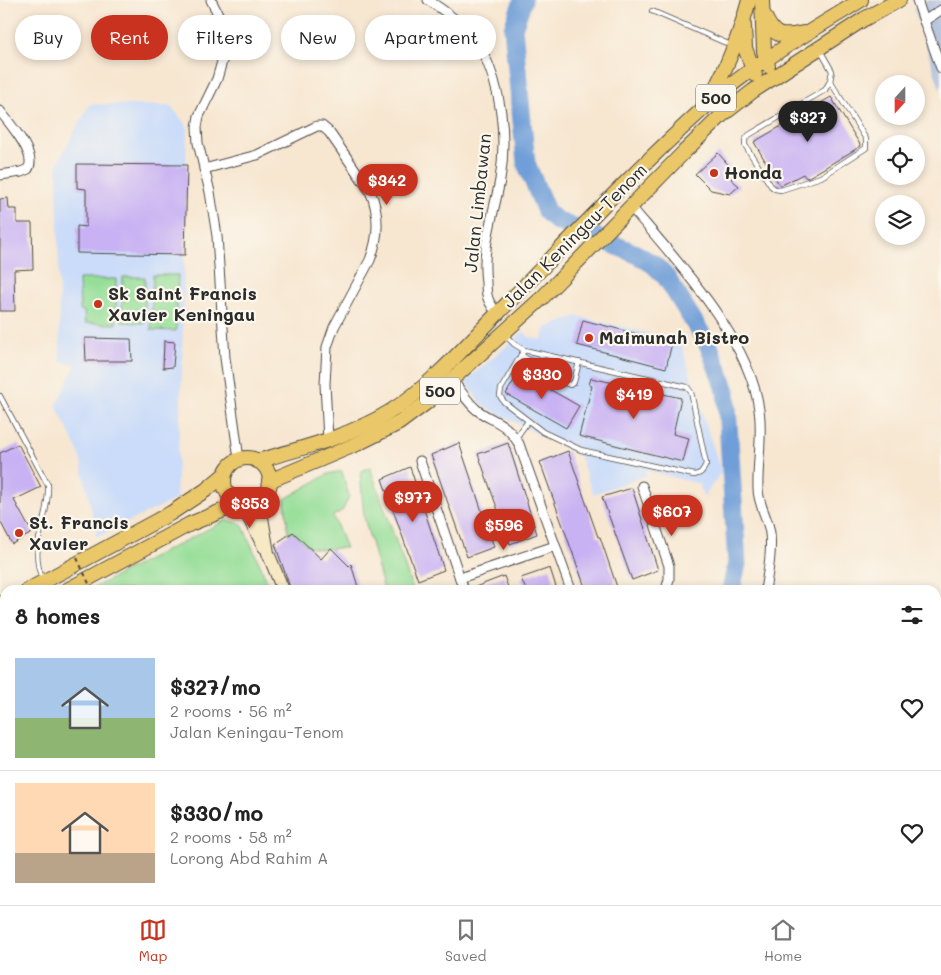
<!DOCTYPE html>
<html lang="en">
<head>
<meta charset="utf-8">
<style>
	body { margin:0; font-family:Mali,sans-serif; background:#f2f2f2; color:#222; height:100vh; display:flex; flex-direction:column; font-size:19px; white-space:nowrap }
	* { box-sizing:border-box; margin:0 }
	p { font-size:16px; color:#767676 }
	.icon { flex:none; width:28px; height:28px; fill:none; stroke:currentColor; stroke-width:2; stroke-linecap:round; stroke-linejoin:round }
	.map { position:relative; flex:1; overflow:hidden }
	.details { position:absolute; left:0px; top:585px; width:941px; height:320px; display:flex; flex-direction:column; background:#fff; border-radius:15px 15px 0 0; box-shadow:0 2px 8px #0003 }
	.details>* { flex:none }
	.banner { position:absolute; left:15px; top:15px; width:500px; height:45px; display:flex; gap:10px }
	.needle { width:32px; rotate:201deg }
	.tools { position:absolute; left:875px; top:75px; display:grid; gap:10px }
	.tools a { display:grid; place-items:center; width:50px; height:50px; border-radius:50%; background:#fff; box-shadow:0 2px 8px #0003; font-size:25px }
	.price { position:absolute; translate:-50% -42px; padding:0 11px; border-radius:18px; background:#c8321e; color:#fff; font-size:16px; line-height:32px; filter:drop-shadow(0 1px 2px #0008) }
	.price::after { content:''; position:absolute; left:50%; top:30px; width:15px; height:11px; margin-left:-8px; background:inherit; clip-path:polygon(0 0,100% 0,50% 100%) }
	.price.active { background:#222; color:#fff }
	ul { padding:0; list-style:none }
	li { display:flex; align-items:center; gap:15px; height:125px; padding:0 15px }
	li+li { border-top:1px solid #e0e0e0 }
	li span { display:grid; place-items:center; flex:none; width:140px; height:100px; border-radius:0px; color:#555 }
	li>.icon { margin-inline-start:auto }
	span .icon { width:60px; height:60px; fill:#fffc; stroke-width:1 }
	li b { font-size:21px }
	h2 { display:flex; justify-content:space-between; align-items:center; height:60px; padding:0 15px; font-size:21px }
	.tag { padding:0 18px; border-radius:22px; background:#fff; box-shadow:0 2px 8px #0003; font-size:18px; line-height:45px }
	.tag.active { background:#c8321e; color:#fff }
	.tabs { display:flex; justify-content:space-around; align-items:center; height:70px; border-top:1px solid #e0e0e0; background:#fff; font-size:14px; color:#767676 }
	.tabs a { display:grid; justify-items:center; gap:2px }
	.tabs .active { color:#c8321e }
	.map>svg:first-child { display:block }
</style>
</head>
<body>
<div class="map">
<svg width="941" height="905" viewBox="0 0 941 905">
	<rect width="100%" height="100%" fill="#fbf7ec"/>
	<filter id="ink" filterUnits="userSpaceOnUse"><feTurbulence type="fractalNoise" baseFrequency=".02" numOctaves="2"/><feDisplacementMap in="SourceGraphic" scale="10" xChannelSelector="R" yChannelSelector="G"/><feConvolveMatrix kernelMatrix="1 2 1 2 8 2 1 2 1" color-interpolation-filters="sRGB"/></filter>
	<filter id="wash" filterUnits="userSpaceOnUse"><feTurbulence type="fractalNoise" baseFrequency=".0096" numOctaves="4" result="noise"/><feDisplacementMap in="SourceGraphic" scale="20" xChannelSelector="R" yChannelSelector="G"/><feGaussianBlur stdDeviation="1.12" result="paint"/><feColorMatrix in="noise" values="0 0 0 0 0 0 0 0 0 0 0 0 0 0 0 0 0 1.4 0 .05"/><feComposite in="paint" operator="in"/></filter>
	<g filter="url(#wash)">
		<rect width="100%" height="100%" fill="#f7e6d0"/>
		<g fill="#cadcf9">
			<polygon points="90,104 171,106 187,126 182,371 176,499 97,537 79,453 56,406 76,364 60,363 57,163"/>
			<polygon points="577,316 680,341 721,472 704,497 699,484 645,470 646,476 593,494 579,455 483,406 465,382 524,331 529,337 542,340 545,328"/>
		</g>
		<polygon fill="#b7c5de" points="928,0 941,0 941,92 914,9"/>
		<g fill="#96de98" stroke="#608462">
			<polygon points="153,275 178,275 176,331 151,330"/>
			<polygon points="123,277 145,277 145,323 122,322"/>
			<polygon points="79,279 116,279 116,324 85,323 84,311 80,310"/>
			<polygon points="370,467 413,590 384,590 364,517 360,472"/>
			<polygon points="342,471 349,496 343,510 333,516 346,548 319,549 309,547 293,532 288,534 285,499 328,474"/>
			<polygon points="226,520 242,524 271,590 89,590"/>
		</g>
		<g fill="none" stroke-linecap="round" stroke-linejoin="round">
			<g stroke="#6f9ed8" stroke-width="19">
				<polyline points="523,0 513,28 526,163 546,211 557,221 634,253 653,264 666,277 709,346 726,391 737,564 731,590"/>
				<polyline points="739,900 741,905"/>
			</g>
		</g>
		<g id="blocks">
			<g fill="#c9b2f3">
				<polygon points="831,97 861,146 809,177 806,178 803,174 780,186 754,142"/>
				<polygon points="718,153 733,170 731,172 734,176 731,179 739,186 730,194 711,190 695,174"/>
				<polygon points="77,164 187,165 185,255 77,253 77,226 86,227 86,189 77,188"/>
				<polygon points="8,198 9,209 17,209 17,223 32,223 33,269 14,270 15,311 0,311 0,199"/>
				<polygon points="583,320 672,343 666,368 577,345"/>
				<polygon points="85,338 131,339 132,361 86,361"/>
				<polygon points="164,341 175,342 173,367 163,368"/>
				<polygon points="519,372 579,406 566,428 506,394"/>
				<polygon points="591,378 681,398 673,434 689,438 683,462 579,436 592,386 589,385"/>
				<polygon points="459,443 494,547 467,557 431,455"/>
				<polygon points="508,443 537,534 510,544 478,454"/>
				<polygon points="18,444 41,487 14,500 32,533 12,544 0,521 0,453"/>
				<polygon points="568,451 598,537 600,537 618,590 586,590 540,462"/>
				<polygon points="410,467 444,570 418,580 382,479"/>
				<polygon points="632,488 658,570 632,580 602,497"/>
				<polygon points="293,532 321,559 331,548 349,566 351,564 359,590 291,590 275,544"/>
				<polygon points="550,568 557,590 526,590 521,578"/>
				<polygon points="504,576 509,590 471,590 470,589"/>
			</g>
		</g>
	</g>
	<g filter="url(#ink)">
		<use href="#blocks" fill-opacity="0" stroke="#4a4744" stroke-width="1"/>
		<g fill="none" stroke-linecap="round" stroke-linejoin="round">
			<g stroke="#4a4744" stroke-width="6">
				<g id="lane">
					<polyline points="652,11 733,46"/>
					<polyline points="820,50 832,71 830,81 825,90 749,135 745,140 745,145 771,186 775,189 781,190 821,177 866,148 866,139 830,81"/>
					<path d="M505,335L514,344L524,350L687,387L691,392L706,464C703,471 701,474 694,475L581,450L543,432L504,402L500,396L501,389L524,350"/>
					<polyline points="521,355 565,383 570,385 574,382 579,362"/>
					<path d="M0,396L48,485C50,518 27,548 43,580"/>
					<polyline points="516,438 528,421"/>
					<polyline points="0,650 5,648"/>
					<polyline points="0,704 5,702"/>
					<polyline points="0,732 5,730"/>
					<polyline points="0,799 5,797"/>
					<polyline points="0,864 5,861"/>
					<polyline points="384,900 386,905"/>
				</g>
			</g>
			<g stroke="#4a4744" stroke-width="11">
				<g id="street">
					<polyline points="211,0 223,24 226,38 225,51 217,79 199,116 197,127 198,143 210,192 217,236 225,358 239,459"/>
					<path d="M428,0C448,13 469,28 481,49C502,88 507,137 500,180C494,214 481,247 486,282C486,288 486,295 489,301C491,305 494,309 497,314"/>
					<polyline points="917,0 924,21 941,10"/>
					<polyline points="924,21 941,68"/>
					<path d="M0,111C9,123 38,155 28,169L21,172L0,175"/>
					<path d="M204,169L257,155L317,126H322L329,132L370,191C380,214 379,237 370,260L334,327L327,347L325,384L328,439"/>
					<path d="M631,207C675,259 751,340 759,410C763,436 757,463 758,489C758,504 768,518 770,533C772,552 768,572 765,590"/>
					<path d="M452,380C460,389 467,402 477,410C496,424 504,420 519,444L571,590"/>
					<polyline points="420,461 464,590"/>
					<polyline points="642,486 669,566 669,579 666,590"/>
					<polyline points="460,578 555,546"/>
					<polyline points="936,821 941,819"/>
					<polyline points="196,900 198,905"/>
					<polyline points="773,900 776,905"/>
					<polyline points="19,905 28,900"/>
					<polyline points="64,905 74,900"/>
					<polyline points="170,905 179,900"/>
					<polyline points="264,905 274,900"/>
					<polyline points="312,905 322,900"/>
				</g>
			</g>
			<g stroke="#4a4744" stroke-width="14">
				<g id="secondary">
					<polyline points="259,500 268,553 283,590"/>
					<polyline points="241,503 264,547"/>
					<polyline points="414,900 416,905"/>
				</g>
			</g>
			<g stroke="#4a4744" stroke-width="16">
				<g id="primary">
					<polyline points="762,0 764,51 768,66"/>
					<path d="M764,15C774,37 780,38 803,33"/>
					<polyline points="744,26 745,48 755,75"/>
					<path d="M710,98C727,68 740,34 749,0"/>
					<circle cx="247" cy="481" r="23"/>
					<path d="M257,461C303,448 351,436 391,411C432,385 465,346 499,312C567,243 633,172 705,107C752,64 807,34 861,0"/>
					<polyline points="269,481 357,444 399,423 426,403 542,298 684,152 721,116 753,91 864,19 899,0"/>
					<polyline points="28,590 171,513 206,490 224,475"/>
					<polyline points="67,590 190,524 241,503"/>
					<polyline points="0,604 5,602"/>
					<polyline points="0,624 5,622"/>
				</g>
			</g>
			<use href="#lane" stroke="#fff" stroke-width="4.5"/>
			<use href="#street" stroke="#fff" stroke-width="9"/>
			<use href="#secondary" stroke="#f7e9c3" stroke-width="12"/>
			<use href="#primary" stroke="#eac769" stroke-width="14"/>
			<polyline stroke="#4a4744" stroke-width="2" stroke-dasharray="4 4" stroke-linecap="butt" points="77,558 92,590"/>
		</g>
	</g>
	<g fill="#c8321e" stroke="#fbf7ec" stroke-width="2">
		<circle cx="714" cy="173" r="5"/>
		<circle cx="98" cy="304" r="5"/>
		<circle cx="589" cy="338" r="5"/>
		<circle cx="19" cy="533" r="5"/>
	</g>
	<g text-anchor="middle" stroke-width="4.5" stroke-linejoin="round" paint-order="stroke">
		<g fill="#fbf7ec" stroke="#696865" stroke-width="1">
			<rect x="696" y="84.5" width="40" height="27" rx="4"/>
			<rect x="420" y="377.5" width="40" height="27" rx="4"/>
		</g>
		<g font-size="16" font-weight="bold" fill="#2b2b2b">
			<text x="716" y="104">500</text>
			<text x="440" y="397">500</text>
		</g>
		<g font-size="18" font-weight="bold" fill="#2b2b2b" stroke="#fbf7ec" text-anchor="start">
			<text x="724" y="179">Honda</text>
			<text x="108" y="300">Sk Saint Francis<tspan x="108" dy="21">Xavier Keningau</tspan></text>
			<text x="599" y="344">Maimunah Bistro</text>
			<text x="29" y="529">St. Francis<tspan x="29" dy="21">Xavier</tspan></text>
		</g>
		<g font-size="18" fill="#2b2b2b" stroke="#fbf7ec">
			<text transform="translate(478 203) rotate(-84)" y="6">Jalan Limbawan</text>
			<text transform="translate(575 236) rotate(-45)" y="6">Jalan Keningau-Tenom</text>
		</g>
	</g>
</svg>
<div class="tools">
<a><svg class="needle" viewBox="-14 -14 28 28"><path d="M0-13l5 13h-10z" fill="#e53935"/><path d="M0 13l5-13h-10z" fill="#767676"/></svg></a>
<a><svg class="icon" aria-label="locate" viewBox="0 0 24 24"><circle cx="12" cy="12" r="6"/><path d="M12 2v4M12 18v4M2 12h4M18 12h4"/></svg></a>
<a><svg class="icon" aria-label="layers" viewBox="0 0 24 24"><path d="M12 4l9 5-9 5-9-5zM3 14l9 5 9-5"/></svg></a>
</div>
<b class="price active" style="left:808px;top:143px">$327</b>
<b class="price" style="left:387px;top:206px">$342</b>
<b class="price" style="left:542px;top:400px">$330</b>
<b class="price" style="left:634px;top:420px">$419</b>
<b class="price" style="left:413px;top:523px">$977</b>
<b class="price" style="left:250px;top:529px">$353</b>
<b class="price" style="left:672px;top:537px">$607</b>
<b class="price" style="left:504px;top:551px">$596</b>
<div class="banner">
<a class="tag">Buy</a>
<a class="tag active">Rent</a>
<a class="tag">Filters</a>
<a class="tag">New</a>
<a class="tag">Apartment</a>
</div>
<section class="details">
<h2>8 homes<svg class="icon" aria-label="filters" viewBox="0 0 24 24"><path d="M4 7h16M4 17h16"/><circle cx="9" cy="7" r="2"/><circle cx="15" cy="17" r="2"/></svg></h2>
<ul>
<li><span style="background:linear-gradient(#a9c7e8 60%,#8fb573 0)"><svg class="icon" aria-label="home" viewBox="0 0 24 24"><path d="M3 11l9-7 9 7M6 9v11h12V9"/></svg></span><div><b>$327/mo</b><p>2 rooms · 56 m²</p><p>Jalan Keningau-Tenom</p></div><svg class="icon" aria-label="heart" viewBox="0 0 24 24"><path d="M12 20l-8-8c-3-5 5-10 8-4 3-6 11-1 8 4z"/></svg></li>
<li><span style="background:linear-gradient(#ffd9b3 70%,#b9a48a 0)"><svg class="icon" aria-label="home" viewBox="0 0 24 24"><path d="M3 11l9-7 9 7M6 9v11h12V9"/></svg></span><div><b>$330/mo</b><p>2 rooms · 58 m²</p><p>Lorong Abd Rahim A</p></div><svg class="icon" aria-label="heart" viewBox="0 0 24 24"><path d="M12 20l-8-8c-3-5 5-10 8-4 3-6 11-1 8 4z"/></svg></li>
</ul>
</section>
</div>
<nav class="tabs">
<a class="active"><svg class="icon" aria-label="map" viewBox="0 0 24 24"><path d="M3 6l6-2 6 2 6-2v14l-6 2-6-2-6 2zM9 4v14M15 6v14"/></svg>Map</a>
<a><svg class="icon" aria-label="saved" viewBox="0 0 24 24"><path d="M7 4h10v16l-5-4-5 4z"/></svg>Saved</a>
<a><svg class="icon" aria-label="home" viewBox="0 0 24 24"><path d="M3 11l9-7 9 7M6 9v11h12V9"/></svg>Home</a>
</nav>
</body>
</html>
